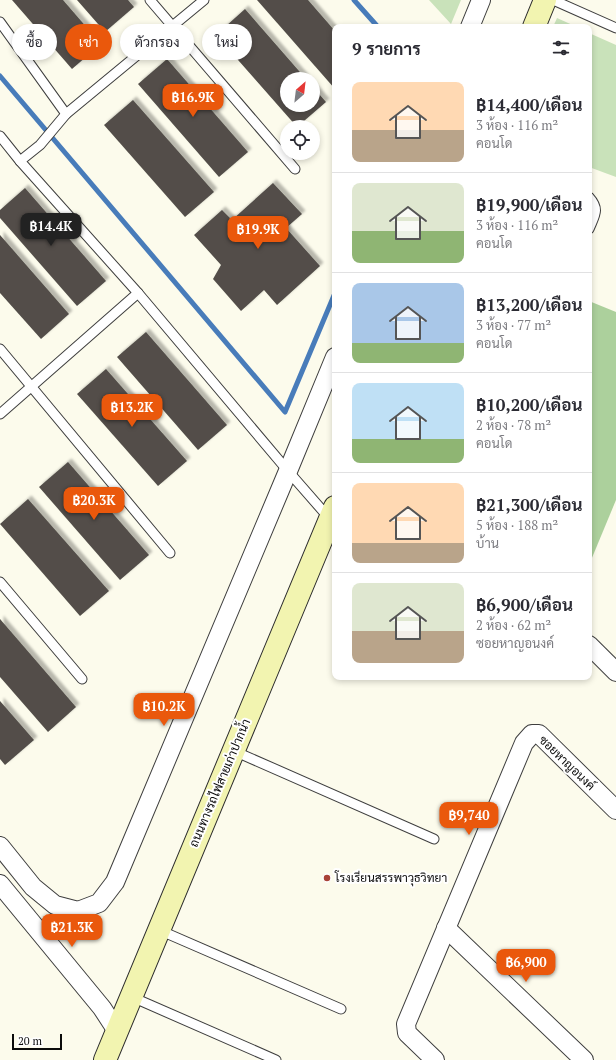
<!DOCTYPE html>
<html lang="th">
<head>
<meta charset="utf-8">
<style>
	body { margin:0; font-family:"PT Serif",Sarabun,serif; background:#f2f2f3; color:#2b2b33; height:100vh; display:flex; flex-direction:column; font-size:15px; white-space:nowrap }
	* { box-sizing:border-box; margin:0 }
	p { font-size:13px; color:#7c7c81 }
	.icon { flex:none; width:22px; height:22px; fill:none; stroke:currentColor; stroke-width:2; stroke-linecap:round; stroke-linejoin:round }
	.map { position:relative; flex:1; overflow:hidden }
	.sheet { position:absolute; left:332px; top:24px; width:260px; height:656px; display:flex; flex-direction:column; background:#fff; border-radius:8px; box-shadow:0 2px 6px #0003 }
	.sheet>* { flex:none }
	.banner { position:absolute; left:12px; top:24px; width:260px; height:36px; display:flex; gap:8px }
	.needle { width:26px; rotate:28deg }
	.controls { position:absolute; left:280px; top:72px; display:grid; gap:8px }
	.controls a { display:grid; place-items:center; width:40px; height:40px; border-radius:50%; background:#fff; box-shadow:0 2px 6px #0003; font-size:20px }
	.scale { position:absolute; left:12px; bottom:10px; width:50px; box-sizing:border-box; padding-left:4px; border:2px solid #0b0b0b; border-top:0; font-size:11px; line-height:14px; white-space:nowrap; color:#0b0b0b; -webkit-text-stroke:3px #fff; paint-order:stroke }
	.price { position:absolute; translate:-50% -34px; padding:0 9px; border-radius:8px; background:#ea580c; color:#fff; font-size:13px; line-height:26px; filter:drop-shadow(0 1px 2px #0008) }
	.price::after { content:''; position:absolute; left:50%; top:24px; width:12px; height:9px; margin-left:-6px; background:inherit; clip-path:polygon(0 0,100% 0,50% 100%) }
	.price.active { background:#222; color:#fff }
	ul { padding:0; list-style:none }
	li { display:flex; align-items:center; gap:12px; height:100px; padding:0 20px }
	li+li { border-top:1px solid #e1e1e2 }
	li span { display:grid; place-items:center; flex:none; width:112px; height:80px; border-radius:8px; color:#555 }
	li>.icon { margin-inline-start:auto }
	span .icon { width:48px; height:48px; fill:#fffc; stroke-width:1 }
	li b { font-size:17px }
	h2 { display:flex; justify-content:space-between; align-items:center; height:48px; padding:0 20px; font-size:17px }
	.chip { padding:0 14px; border-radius:18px; background:#fff; box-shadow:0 2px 6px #0003; font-size:14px; line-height:36px }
	.chip.active { background:#ea580c; color:#fff }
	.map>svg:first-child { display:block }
</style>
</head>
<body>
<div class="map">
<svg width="616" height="1060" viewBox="0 0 616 1060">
	<defs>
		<filter id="shadow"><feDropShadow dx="3.5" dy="-3.5" stdDeviation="1" flood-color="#0004"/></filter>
	</defs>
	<rect width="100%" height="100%" fill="#fcfbec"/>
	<g fill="#c9e2ba">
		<polygon points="429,0 461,0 451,24"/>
		<polygon points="557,18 577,27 553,27"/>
		<polygon points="589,33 616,45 616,177 589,167"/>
	</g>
	<polygon fill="#acd09c" points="589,301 616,312 616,500 589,565"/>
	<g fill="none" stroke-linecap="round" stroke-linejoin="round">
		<g stroke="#487cba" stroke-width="5">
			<polyline points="354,0 378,27"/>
			<polyline points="0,76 285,412 335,293"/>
		</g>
	</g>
	<g fill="#524e49" filter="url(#shadow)">
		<polygon points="12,0 63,0 101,44 72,69"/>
		<polygon points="77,0 128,0 134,7 105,32"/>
		<polygon points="257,0 308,0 335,31 335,89"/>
		<polygon points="245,9 306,79 287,79 287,105 313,105 313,87 326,102 297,127 216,35"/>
		<polygon points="167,59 248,152 219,177 138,84"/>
		<polygon points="133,100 214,192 185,217 104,125"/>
		<polygon points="273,183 302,214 286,228 320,266 277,305 264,290 241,311 213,279 221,265 194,235 222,210 232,220"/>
		<polygon points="25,188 106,281 77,306 0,218 0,210"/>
		<polygon points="0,235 69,314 41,339 0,293"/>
		<polygon points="146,332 227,425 198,450 117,357"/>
		<polygon points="106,369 187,461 158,486 77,394"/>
		<polygon points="68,462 149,555 120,580 39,487"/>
		<polygon points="28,499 109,591 80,616 0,524"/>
		<polygon points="0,619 76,707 48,732 0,677"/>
		<polygon points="0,701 34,740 5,765 0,759"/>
	</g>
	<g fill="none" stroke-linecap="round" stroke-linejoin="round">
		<g stroke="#3e3e3e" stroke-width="11">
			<g id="lane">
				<polyline points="150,0 295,169"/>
				<polyline points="553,0 616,28"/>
				<polyline points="0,22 66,114"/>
				<polyline points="0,136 20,161 138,293 288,471 329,518"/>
				<polyline points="20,161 40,145 66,114 204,0"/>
				<path d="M589,197C600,209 595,215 589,229"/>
				<polyline points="0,349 170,553"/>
				<polyline points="0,414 138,293"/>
				<polyline points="0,582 82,679"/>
				<polyline points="234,751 434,839"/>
				<polyline points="159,930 341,1009"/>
				<polyline points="132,997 276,1060"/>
			</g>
		</g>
		<g stroke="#3e3e3e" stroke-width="20">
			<g id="street">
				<polyline points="470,27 481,0"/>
				<polyline points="589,645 616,672"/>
				<polyline points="0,846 33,887 55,905 78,911 99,903 115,882 288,471 335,357"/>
				<polyline points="0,884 102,1008 117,1031"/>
				<polyline points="446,928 584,1060"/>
				<polyline points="435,1060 407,1033 406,1024 524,743 532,734 539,734 616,810"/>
			</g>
		</g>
		<g stroke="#2d2d2d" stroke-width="24">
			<g id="secondary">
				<polyline points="534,27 545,0"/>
				<polyline points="105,1060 335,507"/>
			</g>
		</g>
		<use href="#lane" stroke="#fff" stroke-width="9"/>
		<use href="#street" stroke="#fff" stroke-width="18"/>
		<use href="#secondary" stroke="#f2f4b0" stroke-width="22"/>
	</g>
	<circle fill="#a84237" stroke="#fff" stroke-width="1.5" cx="327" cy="878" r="4"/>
	<g text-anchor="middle" stroke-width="4" stroke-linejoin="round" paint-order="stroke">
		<g font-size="12" fill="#0b0b0b" stroke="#fff">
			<text transform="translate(567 763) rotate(44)" y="4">ซอยหาญอนงค์</text>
			<text transform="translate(220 783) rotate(-67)" y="4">ถนนทางรถไฟสายเก่าปากน้ำ</text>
		</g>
		<g font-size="12" fill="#0b0b0b" stroke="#fff" text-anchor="start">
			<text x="335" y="882">โรงเรียนสรรพาวุธวิทยา</text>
		</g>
	</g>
</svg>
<div class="controls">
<a><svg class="needle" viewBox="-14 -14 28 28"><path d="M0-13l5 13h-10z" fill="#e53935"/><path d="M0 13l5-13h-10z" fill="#7c7c81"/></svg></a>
<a><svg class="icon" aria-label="locate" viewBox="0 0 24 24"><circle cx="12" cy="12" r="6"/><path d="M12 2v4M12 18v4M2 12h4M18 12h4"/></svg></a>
</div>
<div class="scale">20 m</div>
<b class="price" style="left:193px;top:118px">฿16.9K</b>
<b class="price active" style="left:51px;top:247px">฿14.4K</b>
<b class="price" style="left:258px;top:250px">฿19.9K</b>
<b class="price" style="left:132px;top:428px">฿13.2K</b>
<b class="price" style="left:94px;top:521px">฿20.3K</b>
<b class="price" style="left:164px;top:727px">฿10.2K</b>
<b class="price" style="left:469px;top:836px">฿9,740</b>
<b class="price" style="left:72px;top:948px">฿21.3K</b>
<b class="price" style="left:526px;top:983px">฿6,900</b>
<div class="banner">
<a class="chip">ซื้อ</a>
<a class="chip active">เช่า</a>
<a class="chip">ตัวกรอง</a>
<a class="chip">ใหม่</a>
</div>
<section class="sheet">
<h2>9 รายการ<svg class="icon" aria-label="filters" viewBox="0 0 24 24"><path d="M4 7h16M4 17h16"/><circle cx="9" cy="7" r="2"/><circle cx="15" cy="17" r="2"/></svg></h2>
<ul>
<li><span style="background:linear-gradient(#ffd9b3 60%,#b9a48a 0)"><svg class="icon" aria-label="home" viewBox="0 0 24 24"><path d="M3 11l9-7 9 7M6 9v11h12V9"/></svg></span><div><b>฿14,400/เดือน</b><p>3 ห้อง · 116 m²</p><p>คอนโด</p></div></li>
<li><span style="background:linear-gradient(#dfe7d0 60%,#8fb573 0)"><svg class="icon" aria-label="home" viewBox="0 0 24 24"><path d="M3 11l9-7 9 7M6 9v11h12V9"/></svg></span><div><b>฿19,900/เดือน</b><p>3 ห้อง · 116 m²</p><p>คอนโด</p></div></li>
<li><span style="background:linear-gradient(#a9c7e8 75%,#8fb573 0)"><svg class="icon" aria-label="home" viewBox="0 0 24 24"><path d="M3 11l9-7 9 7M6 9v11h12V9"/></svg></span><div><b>฿13,200/เดือน</b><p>3 ห้อง · 77 m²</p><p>คอนโด</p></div></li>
<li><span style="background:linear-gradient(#bfe0f5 70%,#8fb573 0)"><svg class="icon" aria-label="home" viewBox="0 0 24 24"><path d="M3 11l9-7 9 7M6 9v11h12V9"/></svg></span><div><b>฿10,200/เดือน</b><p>2 ห้อง · 78 m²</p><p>คอนโด</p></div></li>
<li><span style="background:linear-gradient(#ffd9b3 75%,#b9a48a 0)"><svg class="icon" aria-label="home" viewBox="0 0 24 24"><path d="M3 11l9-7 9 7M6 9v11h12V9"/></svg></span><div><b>฿21,300/เดือน</b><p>5 ห้อง · 188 m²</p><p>บ้าน</p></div></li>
<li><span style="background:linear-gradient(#dfe7d0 60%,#b9a48a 0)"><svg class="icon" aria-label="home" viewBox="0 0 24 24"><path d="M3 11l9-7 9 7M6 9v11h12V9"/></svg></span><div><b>฿6,900/เดือน</b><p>2 ห้อง · 62 m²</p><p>ซอยหาญอนงค์</p></div></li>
</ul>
</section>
</div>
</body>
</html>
